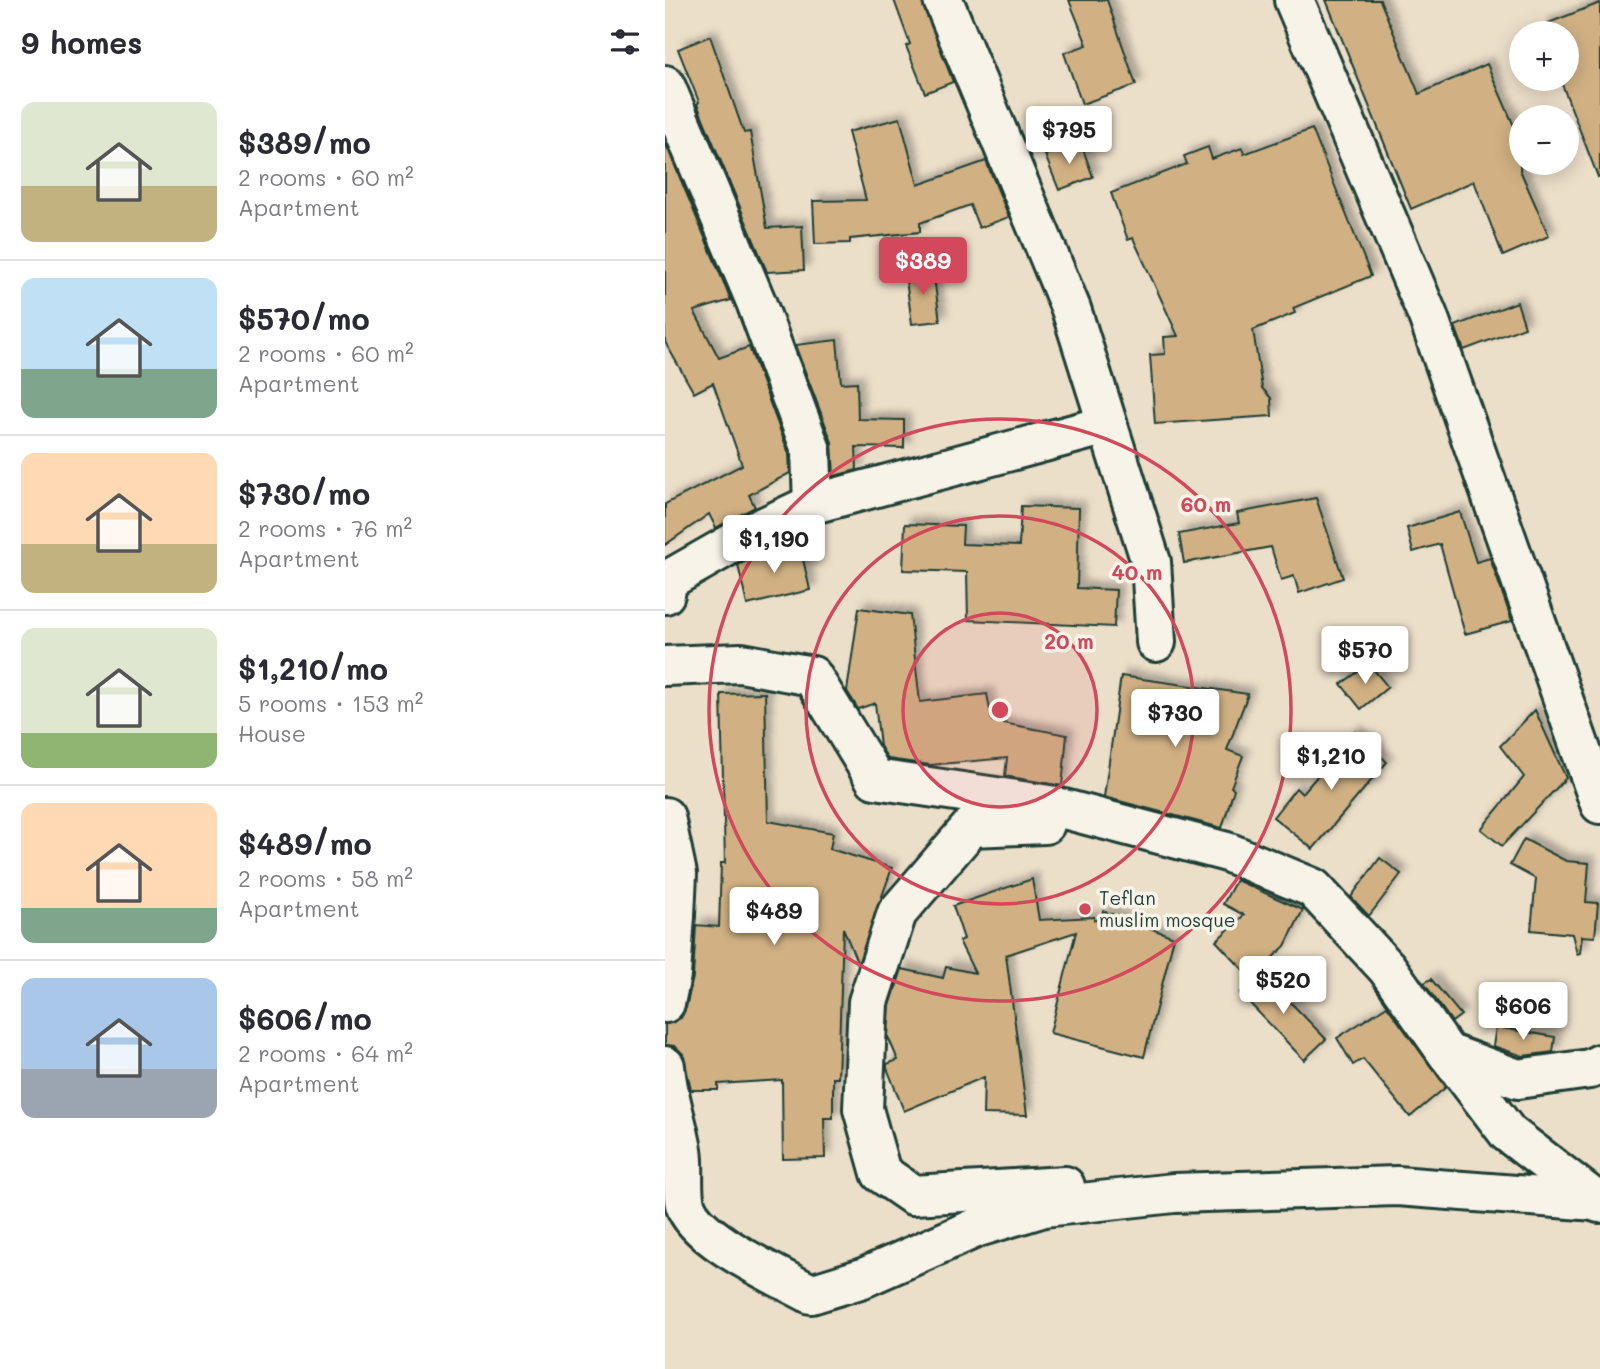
<!DOCTYPE html>
<html lang="en">
<head>
<meta charset="utf-8">
<style>
	body { margin:0; font-family:Mali,sans-serif; background:#f7f7f7; color:#2b2b33; height:100vh; display:flex; flex-direction:column; font-size:26px; white-space:nowrap }
	* { box-sizing:border-box; margin:0 }
	p { font-size:23px; color:#7c7c81 }
	.icon { flex:none; width:38px; height:38px; fill:none; stroke:currentColor; stroke-width:2; stroke-linecap:round; stroke-linejoin:round }
	.map { position:relative; flex:1; overflow:hidden }
	.drawer { display:flex; flex-direction:column; background:#fff; width:665px }
	.drawer>* { flex:none }
	.tools { position:absolute; left:844px; top:21px; display:grid; gap:14px }
	.tools a { display:grid; place-items:center; width:70px; height:70px; border-radius:50%; background:#fff; box-shadow:0 4px 18px #0003; font-size:35px }
	.price { position:absolute; translate:-50% -60px; padding:0 16px; border-radius:7px; background:#fff; color:#222; font-size:23px; line-height:46px; filter:drop-shadow(0 2px 4px #0008) }
	.price::after { content:''; position:absolute; left:50%; top:42px; width:21px; height:16px; margin-left:-10px; background:inherit; clip-path:polygon(0 0,100% 0,50% 100%) }
	.price.current { background:#d1495b; color:#fff }
	ul { padding:0; list-style:none }
	li { display:flex; align-items:center; gap:21px; height:175px; padding:0 21px }
	li+li { border-top:2px solid #e1e1e2 }
	li span { display:grid; place-items:center; flex:none; width:196px; height:140px; border-radius:14px; color:#555 }
	li>.icon { margin-inline-start:auto }
	span .icon { width:84px; height:84px; fill:#fffc; stroke-width:1 }
	li b { font-size:30px }
	h2 { display:flex; justify-content:space-between; align-items:center; height:84px; padding:0 21px; font-size:30px }
	main { display:flex; flex:1; min-height:0 }
	.map>svg:first-child { display:block }
</style>
</head>
<body>
<main>
<section class="drawer">
<h2>9 homes<svg class="icon" aria-label="filters" viewBox="0 0 24 24"><path d="M4 7h16M4 17h16"/><circle cx="9" cy="7" r="2"/><circle cx="15" cy="17" r="2"/></svg></h2>
<ul>
<li><span style="background:linear-gradient(#dfe7d0 60%,#c2b280 0)"><svg class="icon" aria-label="home" viewBox="0 0 24 24"><path d="M3 11l9-7 9 7M6 9v11h12V9"/></svg></span><div><b>$389/mo</b><p>2 rooms · 60 m²</p><p>Apartment</p></div></li>
<li><span style="background:linear-gradient(#bfe0f5 65%,#7fa58c 0)"><svg class="icon" aria-label="home" viewBox="0 0 24 24"><path d="M3 11l9-7 9 7M6 9v11h12V9"/></svg></span><div><b>$570/mo</b><p>2 rooms · 60 m²</p><p>Apartment</p></div></li>
<li><span style="background:linear-gradient(#ffd9b3 65%,#c2b280 0)"><svg class="icon" aria-label="home" viewBox="0 0 24 24"><path d="M3 11l9-7 9 7M6 9v11h12V9"/></svg></span><div><b>$730/mo</b><p>2 rooms · 76 m²</p><p>Apartment</p></div></li>
<li><span style="background:linear-gradient(#dfe7d0 75%,#8fb573 0)"><svg class="icon" aria-label="home" viewBox="0 0 24 24"><path d="M3 11l9-7 9 7M6 9v11h12V9"/></svg></span><div><b>$1,210/mo</b><p>5 rooms · 153 m²</p><p>House</p></div></li>
<li><span style="background:linear-gradient(#ffd9b3 75%,#7fa58c 0)"><svg class="icon" aria-label="home" viewBox="0 0 24 24"><path d="M3 11l9-7 9 7M6 9v11h12V9"/></svg></span><div><b>$489/mo</b><p>2 rooms · 58 m²</p><p>Apartment</p></div></li>
<li><span style="background:linear-gradient(#a9c7e8 65%,#9aa5b1 0)"><svg class="icon" aria-label="home" viewBox="0 0 24 24"><path d="M3 11l9-7 9 7M6 9v11h12V9"/></svg></span><div><b>$606/mo</b><p>2 rooms · 64 m²</p><p>Apartment</p></div></li>
</ul>
</section>
<div class="map">
<svg width="935" height="1369" viewBox="0 0 935 1369">
	<defs>
		<filter id="shadow"><feDropShadow dx="6" dy="-6" stdDeviation="3.5" flood-color="#0004"/></filter>
	</defs>
	<rect width="100%" height="100%" fill="#ecdfca"/>
	<filter id="ink" filterUnits="userSpaceOnUse"><feTurbulence type="fractalNoise" baseFrequency=".0143" numOctaves="2"/><feDisplacementMap in="SourceGraphic" scale="14" xChannelSelector="R" yChannelSelector="G"/><feConvolveMatrix kernelMatrix="1 2 1 2 8 2 1 2 1" color-interpolation-filters="sRGB"/></filter>
	<g filter="url(#ink)">
		<g fill="#d1b184" stroke="#1f3d34" stroke-width="2" filter="url(#shadow)">
			<polygon points="229,0 257,0 288,82 260,93 241,46 245,44"/>
			<polygon points="404,0 442,0 471,85 417,104 399,53 422,45"/>
			<polygon points="661,0 715,0 754,94 822,64 856,142 855,170 884,236 838,256 809,181 746,209"/>
			<polygon points="935,3 935,176 933,177 895,79 901,79 901,33 881,33 878,25"/>
			<polygon points="45,36 79,133 85,132 102,228 137,226 139,270 102,272 32,104 34,102 13,49"/>
			<polygon points="235,118 253,185 321,161 344,217 314,228 305,205 255,223 255,232 185,239 185,243 150,244 148,201 201,200 183,132"/>
			<polygon points="647,129 706,276 628,308 630,313 588,330 597,388 606,398 607,416 490,424 485,355 500,354 499,337 513,336 468,238 463,240 446,193 522,164 519,156 543,147 547,159 577,148 579,154"/>
			<polygon points="415,141 428,177 394,190 380,155"/>
			<polygon points="0,142 66,300 29,311 54,358 84,347 124,454 125,473 84,495 90,507 51,528 44,514 0,545 0,504 77,465 48,383 29,393 0,342"/>
			<polygon points="268,270 275,321 247,324 240,273"/>
			<polygon points="852,302 860,327 799,350 790,326"/>
			<polygon points="172,340 176,383 192,382 193,419 239,420 239,448 191,447 192,470 169,476 167,442 130,345"/>
			<polygon points="651,498 678,578 634,593 629,576 616,580 606,547 519,563 514,534 574,523 572,513"/>
			<polygon points="356,506 414,508 412,588 451,590 449,627 303,620 302,572 238,570 240,524 298,526 297,544 354,546"/>
			<polygon points="795,512 811,562 825,558 847,621 800,634 775,544 748,552 742,528"/>
			<polygon points="110,546 112,551 135,546 145,590 82,605 73,565"/>
			<polygon points="194,608 245,615 255,702 322,694 327,721 402,735 397,786 340,776 342,758 265,765 223,759 215,746 210,703 193,709 182,691"/>
			<polygon points="704,664 723,687 696,709 676,684"/>
			<polygon points="456,676 583,694 562,750 578,756 566,787 569,789 557,828 439,797"/>
			<polygon points="100,693 103,821 168,833 165,849 227,868 193,964 178,928 173,1078 168,1078 168,1118 159,1118 160,1158 118,1159 117,1080 53,1084 53,1090 26,1090 18,1054 10,1046 0,1045 0,1024 16,1018 21,1008 28,977 31,925 54,927 56,863 60,863 56,694"/>
			<polygon points="870,710 901,778 837,846 816,829 859,777 835,746"/>
			<polygon points="690,732 722,762 648,849 608,817 631,788 637,794"/>
			<polygon points="859,839 901,861 924,863 921,902 933,903 930,937 917,936 915,953 912,954 907,934 866,930 871,879 845,865"/>
			<polygon points="715,858 736,874 704,916 686,897"/>
			<polygon points="367,879 374,920 429,917 429,920 435,921 438,911 509,937 479,1057 385,1033 411,932 341,955 362,1115 318,1114 319,1077 239,1111 222,1068 222,1064 233,1060 223,1037 225,1006 237,969 278,978 281,967 310,973 294,941 299,939 288,906"/>
			<polygon points="571,880 638,910 620,946 586,978 551,941 579,915 558,904"/>
			<polygon points="596,972 661,1039 639,1060 575,993"/>
			<polygon points="766,979 796,1015 787,1022 759,983"/>
			<polygon points="722,1006 781,1087 745,1117 698,1059 688,1065 672,1038"/>
			<polygon points="831,1027 890,1037 888,1052 858,1056 828,1046"/>
		</g>
		<g fill="none" stroke-linecap="round" stroke-linejoin="round">
			<g stroke="#1f3d34" stroke-width="44">
				<g id="minor">
					<polyline points="278,0 406,309 486,562 491,642"/>
					<polyline points="629,0 763,316 935,804"/>
					<polyline points="0,85 91,302 146,450 148,504"/>
					<polyline points="0,594 3,580 82,535 148,504 442,425"/>
					<polyline points="0,666 76,663 147,676 210,779 384,805 562,852 648,888 722,968 782,1053 853,1079 925,1069 935,1064"/>
					<polyline points="383,810 380,824 306,827 232,913 203,1002 198,1109 216,1173 248,1195 400,1186"/>
					<polyline points="0,817 12,874 10,915 0,920"/>
					<polyline points="0,1003 6,975 10,915"/>
					<polyline points="782,1053 843,1133 934,1203"/>
					<path d="M0,1066C2,1095 12,1121 17,1150C20,1167 16,1187 20,1204C30,1240 114,1276 146,1294L198,1278L313,1227L379,1207L509,1193L732,1186L931,1201"/>
				</g>
			</g>
			<use href="#minor" stroke="#f7f3e8" stroke-width="38"/>
		</g>
	</g>
	<circle cx="335" cy="710" r="97" fill="#d1495b" fill-opacity=".12"/>
	<g fill="none" stroke="#d1495b" stroke-width="3.5">
		<circle cx="335" cy="710" r="97"/>
		<circle cx="335" cy="710" r="194"/>
		<circle cx="335" cy="710" r="291"/>
	</g>
	<circle fill="#d1495b" stroke="#f7f3e8" stroke-width="2.5" cx="420" cy="909" r="7"/>
	<g text-anchor="middle" stroke-width="7" stroke-linejoin="round" paint-order="stroke">
		<g font-size="19" fill="#1f3d34" stroke="#f7f3e8" text-anchor="start">
			<text x="434" y="905">Teflan<tspan x="434" dy="22">muslim mosque</tspan></text>
		</g>
	</g>
	<circle cx="335" cy="710" r="10" fill="#d1495b" stroke="#f7f3e8" stroke-width="3.5"/>
	<g font-size="21" text-anchor="middle" font-weight="bold" fill="#d1495b" stroke="#f7f3e8" stroke-width="7" stroke-linejoin="round" paint-order="stroke">
		<text x="541" y="512">60 m</text>
		<text x="472" y="580">40 m</text>
		<text x="404" y="649">20 m</text>
	</g>
</svg>
<div class="tools">
<a>+</a>
<a>−</a>
</div>
<b class="price" style="left:404px;top:166px">$795</b>
<b class="price current" style="left:258px;top:297px">$389</b>
<b class="price" style="left:109px;top:575px">$1,190</b>
<b class="price" style="left:700px;top:686px">$570</b>
<b class="price" style="left:510px;top:749px">$730</b>
<b class="price" style="left:666px;top:792px">$1,210</b>
<b class="price" style="left:109px;top:947px">$489</b>
<b class="price" style="left:618px;top:1016px">$520</b>
<b class="price" style="left:858px;top:1042px">$606</b>
</div>
</main>
</body>
</html>
